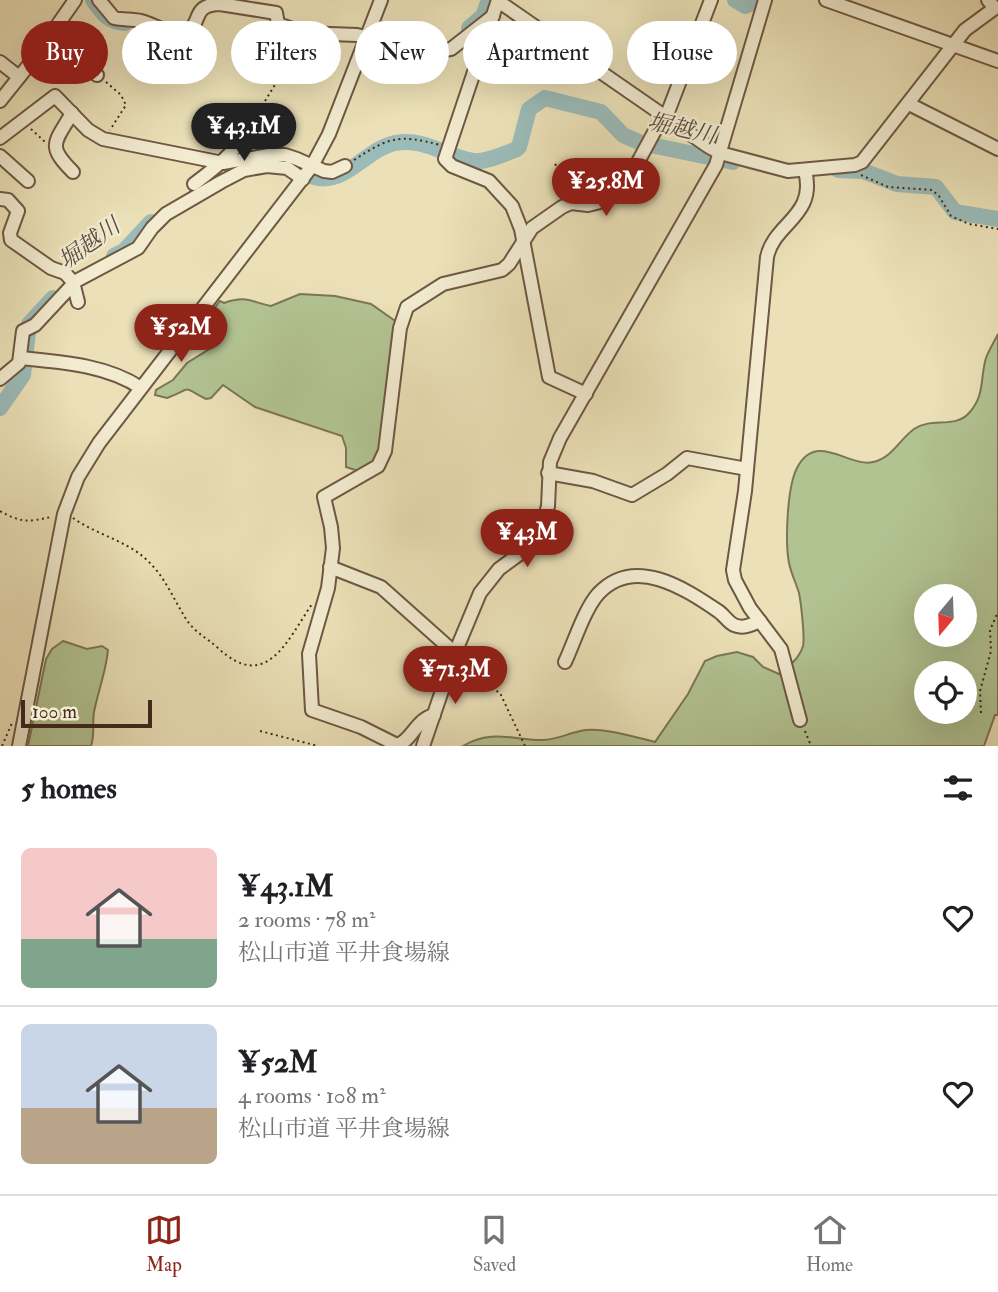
<!DOCTYPE html>
<html lang="en">
<head>
<meta charset="utf-8">
<style>
	body { margin:0; font-family:"IM FELL Double Pica","Noto Serif JP",serif; background:#f6f6f6; color:#202124; height:100vh; display:flex; flex-direction:column; font-size:26px; white-space:nowrap }
	* { box-sizing:border-box; margin:0 }
	p { font-size:23px; color:#757577 }
	.icon { flex:none; width:38px; height:38px; fill:none; stroke:currentColor; stroke-width:2; stroke-linecap:round; stroke-linejoin:round }
	.map { position:relative; height:746px; overflow:hidden }
	.side { display:flex; flex-direction:column; background:#fff; flex:1 }
	.side>* { flex:none }
	.guide { position:absolute; left:21px; top:21px; width:957px; height:63px; display:flex; gap:14px }
	.needle { width:46px; rotate:199deg }
	.controls { position:absolute; left:914px; top:584px; display:grid; gap:14px }
	.controls a { display:grid; place-items:center; width:63px; height:63px; border-radius:50%; background:#fff; box-shadow:0 7px 28px #0002; font-size:35px }
	.scale { position:absolute; left:21px; bottom:18px; width:131px; box-sizing:border-box; padding-left:7px; border:4px solid #442a1c; border-top:0; font-size:19px; line-height:24px; white-space:nowrap; color:#442a1c; -webkit-text-stroke:5px #f2ebd0; paint-order:stroke }
	.price { position:absolute; translate:-50% -60px; padding:0 16px; border-radius:24px; background:#8f2418; color:#fff; font-size:23px; line-height:46px; filter:drop-shadow(0 2px 4px #0008) }
	.price::after { content:''; position:absolute; left:50%; top:42px; width:21px; height:16px; margin-left:-10px; background:inherit; clip-path:polygon(0 0,100% 0,50% 100%) }
	.price.current { background:#222; color:#fff }
	ul { padding:0; list-style:none }
	li { display:flex; align-items:center; gap:21px; height:175px; padding:0 21px }
	li+li { border-top:2px solid #e0e0e0 }
	li span { display:grid; place-items:center; flex:none; width:196px; height:140px; border-radius:10px; color:#555 }
	li>.icon { margin-inline-start:auto }
	span .icon { width:84px; height:84px; fill:#fffc; stroke-width:1 }
	li b { font-size:30px }
	h2 { display:flex; justify-content:space-between; align-items:center; height:84px; padding:0 21px; font-size:30px }
	.chip { padding:0 24px; border-radius:32px; background:#fff; box-shadow:0 7px 28px #0002; font-size:24px; line-height:63px }
	.chip.current { background:#8f2418; color:#fff }
	.menu { display:flex; justify-content:space-around; align-items:center; height:98px; border-top:2px solid #e0e0e0; background:#fff; font-size:19px; color:#757577 }
	.menu a { display:grid; justify-items:center; gap:4px }
	.menu .current { color:#8f2418 }
	.map>svg:first-child { display:block }
</style>
</head>
<body>
<div class="map">
<svg width="998" height="746" viewBox="0 0 998 746">
	<rect width="100%" height="100%" fill="#ebe0b7"/>
	<filter id="stains"><feTurbulence type="fractalNoise" baseFrequency=".00286" numOctaves="4"/><feColorMatrix values="0 0 0 0 .2 0 0 0 0 .09 0 0 0 0 .02 0 0 0 .5 -.17"/></filter>
	<radialGradient id="worn" r=".72"><stop offset=".6" stop-color="#630" stop-opacity="0"/><stop offset="1" stop-color="#630" stop-opacity=".3"/></radialGradient>
	<g fill="#b2c392" stroke="#7b7657" stroke-width="2" fill-rule="evenodd">
		<path d="M300,294L335,296L371,304L398,323L378,459L358,471L346,467V448L342,436L255,407L223,385L211,398L206,399C180,386 195,387 167,398L155,395L156,390L173,380L187,363L219,343L224,332V323L213,310L220,301L224,303C247,295 251,302 271,306Z"/>
		<path d="M998,334V715H995L984,746H463C491,729 513,740 543,740C556,740 567,734 580,731C600,726 635,737 655,742L688,694L705,661L717,656L737,652L753,657L763,667L779,674C789,666 799,659 803,646C805,637 801,603 799,593C796,583 791,573 789,563C785,542 787,487 797,468C816,430 849,468 873,462C892,458 900,439 914,429C931,417 955,429 969,413C985,396 980,378 986,358C989,350 994,342 998,334ZM926,597H964V635H926ZM926,674H964V712H926Z"/>
		<path d="M63,641L87,649L102,646L108,650C106,672 98,691 94,712C92,724 95,734 91,746H28L46,659L52,649Z"/>
	</g>
	<g fill="none" stroke-linecap="round" stroke-linejoin="round">
		<g stroke="#9bbbb8" stroke-width="16">
			<path d="M93,0C103,14 108,22 125,23"/>
			<polyline points="735,0 745,6 750,4 752,0"/>
			<polyline points="469,28 483,16 489,0"/>
			<polyline points="838,170 863,171 897,184 936,187 955,212 998,219"/>
			<path d="M314,177C345,186 366,149 395,143C424,137 447,157 473,161C485,163 503,154 515,150L519,147L529,109L545,98L601,112L623,135L641,143L733,162"/>
			<polyline points="114,256 124,251 151,222"/>
			<polyline points="0,408 23,375 29,324 53,298"/>
		</g>
		<g stroke="#6e5843" stroke-width="16">
			<g id="minor">
				<path d="M99,0L114,18C123,20 132,19 141,21C157,25 171,38 189,29C202,23 191,5 220,4L276,13L278,24L304,33L357,35L437,52L451,49L493,16"/>
				<polyline points="498,0 445,159 452,166 489,181 512,206 521,229 549,377 586,394"/>
				<polyline points="826,0 998,61"/>
				<polyline points="498,1 709,147 720,153 788,171 855,165 862,162 965,30 995,8 988,0"/>
				<polyline points="52,34 97,75"/>
				<polyline points="0,62 19,77"/>
				<polyline points="0,101 36,56 75,0"/>
				<polyline points="909,104 998,149"/>
				<path d="M72,113C55,143 46,145 73,172"/>
				<polyline points="0,138 55,96 88,130 103,139 223,163 269,155 285,155 297,159 324,171 332,172 345,166"/>
				<polyline points="0,156 28,181"/>
				<path d="M194,184C225,161 241,146 259,111"/>
				<polyline points="0,199 8,200 18,211 10,233 11,240 51,268 65,273 73,282 78,302"/>
				<path d="M20,358C61,362 107,365 141,388"/>
				<polyline points="0,379 19,363 23,331 35,325 76,281 138,248 152,228 166,214 221,182 244,170 267,166 287,168 303,179"/>
				<polyline points="548,473 593,481 632,495 667,474 687,458 747,469"/>
				<polyline points="330,567 381,587 455,653"/>
				<path d="M565,662C574,643 584,610 598,594C634,555 684,588 718,611C724,615 728,622 734,625C743,629 751,625 760,621"/>
				<path d="M434,715C415,720 412,741 397,745L361,727L312,710L309,654L328,588L333,548L331,527L324,497L378,466L385,451L400,328L407,307L443,284L502,270L509,264L532,228L562,207L571,203L588,205L600,202L632,173L658,125L668,112L711,0"/>
				<path d="M800,720L781,649L750,608L735,580L733,570L745,491L767,257C774,223 817,216 805,171"/>
				<polyline points="19,746 64,514 78,477 99,443 312,166 329,134 381,0"/>
				<polyline points="423,746 455,653 480,593 499,569 525,550 543,524 548,506 550,462 560,438 716,165 765,0"/>
			</g>
		</g>
		<g stroke="#442a1c" stroke-width="2" stroke-dasharray="2 3.5" stroke-linecap="butt">
			<polyline points="106,82 121,95 126,105 110,130"/>
			<polyline points="265,101 284,70 292,40"/>
			<polyline points="31,129 45,142"/>
			<path d="M354,160C389,137 399,134 440,145"/>
			<polyline points="555,164 573,186 574,194"/>
			<polyline points="861,175 888,187 932,190 939,196 951,216 969,224 998,229"/>
			<path d="M0,511C21,523 29,522 51,517"/>
			<path d="M73,518C97,535 126,540 148,561C165,577 174,600 186,619C195,633 206,637 218,648C266,693 287,641 312,604"/>
			<polyline points="461,665 476,678 500,693 525,746"/>
			<polyline points="981,713 980,691 991,651 990,630 998,612"/>
			<polyline points="260,731 318,746"/>
			<polyline points="805,731 811,746"/>
			<polyline points="2,746 12,723"/>
		</g>
		<use href="#minor" stroke="#f2ebd0" stroke-width="12"/>
	</g>
	<g text-anchor="middle" stroke-width="5" stroke-linejoin="round" paint-order="stroke">
		<g font-size="23" font-style="italic" fill="#5a4e43" stroke="#f2ebd0">
			<text transform="translate(682 128) rotate(13)" y="8">堀越川</text>
			<text transform="translate(89 243) rotate(-36)" y="8">堀越川</text>
		</g>
	</g>
	<rect width="100%" height="100%" filter="url(#stains)"/>
	<rect width="100%" height="100%" fill="url(#worn)"/>
</svg>
<div class="controls">
<a><svg class="needle" viewBox="-14 -14 28 28"><path d="M0-13l5 13h-10z" fill="#e53935"/><path d="M0 13l5-13h-10z" fill="#757577"/></svg></a>
<a><svg class="icon" aria-label="locate" viewBox="0 0 24 24"><circle cx="12" cy="12" r="6"/><path d="M12 2v4M12 18v4M2 12h4M18 12h4"/></svg></a>
</div>
<div class="scale">100 m</div>
<b class="price current" style="left:244px;top:163px">¥43.1M</b>
<b class="price" style="left:606px;top:218px">¥25.8M</b>
<b class="price" style="left:181px;top:364px">¥52M</b>
<b class="price" style="left:527px;top:569px">¥43M</b>
<b class="price" style="left:455px;top:706px">¥71.3M</b>
<div class="guide">
<a class="chip current">Buy</a>
<a class="chip">Rent</a>
<a class="chip">Filters</a>
<a class="chip">New</a>
<a class="chip">Apartment</a>
<a class="chip">House</a>
</div>
</div>
<section class="side">
<h2>5 homes<svg class="icon" aria-label="filters" viewBox="0 0 24 24"><path d="M4 7h16M4 17h16"/><circle cx="9" cy="7" r="2"/><circle cx="15" cy="17" r="2"/></svg></h2>
<ul>
<li><span style="background:linear-gradient(#f6c9c9 65%,#7fa58c 0)"><svg class="icon" aria-label="home" viewBox="0 0 24 24"><path d="M3 11l9-7 9 7M6 9v11h12V9"/></svg></span><div><b>¥43.1M</b><p>2 rooms · 78 m²</p><p>松山市道 平井食場線</p></div><svg class="icon" aria-label="heart" viewBox="0 0 24 24"><path d="M12 20l-8-8c-3-5 5-10 8-4 3-6 11-1 8 4z"/></svg></li>
<li><span style="background:linear-gradient(#c9d6e8 60%,#b9a48a 0)"><svg class="icon" aria-label="home" viewBox="0 0 24 24"><path d="M3 11l9-7 9 7M6 9v11h12V9"/></svg></span><div><b>¥52M</b><p>4 rooms · 108 m²</p><p>松山市道 平井食場線</p></div><svg class="icon" aria-label="heart" viewBox="0 0 24 24"><path d="M12 20l-8-8c-3-5 5-10 8-4 3-6 11-1 8 4z"/></svg></li>
</ul>
</section>
<nav class="menu">
<a class="current"><svg class="icon" aria-label="map" viewBox="0 0 24 24"><path d="M3 6l6-2 6 2 6-2v14l-6 2-6-2-6 2zM9 4v14M15 6v14"/></svg>Map</a>
<a><svg class="icon" aria-label="saved" viewBox="0 0 24 24"><path d="M7 4h10v16l-5-4-5 4z"/></svg>Saved</a>
<a><svg class="icon" aria-label="home" viewBox="0 0 24 24"><path d="M3 11l9-7 9 7M6 9v11h12V9"/></svg>Home</a>
</nav>
</body>
</html>
